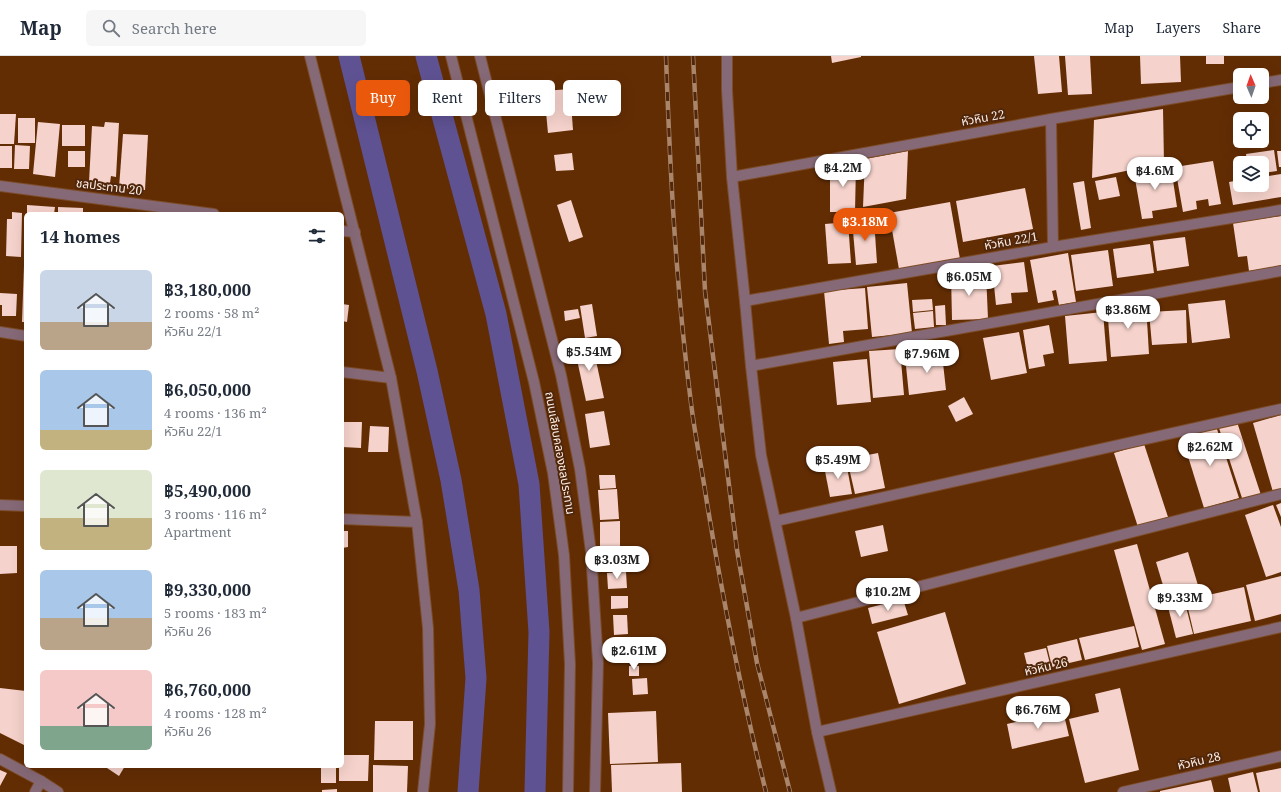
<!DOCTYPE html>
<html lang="en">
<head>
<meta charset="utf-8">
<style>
	body { margin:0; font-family:"Noto Serif","Noto Sans Thai",serif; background:#f6f6f7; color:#1f2937; height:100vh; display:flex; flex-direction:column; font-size:15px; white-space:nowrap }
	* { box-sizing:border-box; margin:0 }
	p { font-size:13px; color:#747a83 }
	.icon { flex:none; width:22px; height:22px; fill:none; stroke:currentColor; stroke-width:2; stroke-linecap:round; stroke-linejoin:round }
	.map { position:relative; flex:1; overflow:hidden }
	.drawer { position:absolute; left:24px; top:156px; width:320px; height:556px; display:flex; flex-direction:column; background:#fff; border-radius:6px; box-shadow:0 4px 16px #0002 }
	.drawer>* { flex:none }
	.top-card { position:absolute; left:356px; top:24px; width:380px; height:36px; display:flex; gap:8px }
	.needle { width:26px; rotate:358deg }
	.controls { position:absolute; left:1233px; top:12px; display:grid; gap:8px }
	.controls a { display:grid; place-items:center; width:36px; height:36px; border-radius:6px; background:#fff; box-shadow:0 4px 16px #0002; font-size:20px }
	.price { position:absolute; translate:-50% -34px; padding:0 9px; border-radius:14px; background:#fff; color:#222; font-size:13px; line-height:26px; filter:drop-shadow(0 1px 2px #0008) }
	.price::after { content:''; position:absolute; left:50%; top:24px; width:12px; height:9px; margin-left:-6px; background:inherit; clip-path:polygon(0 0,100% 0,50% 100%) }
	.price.active { background:#ea580c; color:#fff }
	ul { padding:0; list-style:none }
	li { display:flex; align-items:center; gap:12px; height:100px; padding:0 16px }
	li span { display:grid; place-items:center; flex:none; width:112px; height:80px; border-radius:6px; color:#555 }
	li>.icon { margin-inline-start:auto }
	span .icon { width:48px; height:48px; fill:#fffc; stroke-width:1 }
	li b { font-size:17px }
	h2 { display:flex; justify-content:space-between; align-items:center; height:48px; padding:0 16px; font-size:17px }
	.tag { padding:0 14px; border-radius:6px; background:#fff; box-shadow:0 4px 16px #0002; font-size:14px; line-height:36px }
	.tag.active { background:#ea580c; color:#fff }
	header { display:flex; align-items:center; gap:24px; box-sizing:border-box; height:56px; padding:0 20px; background:#fff; border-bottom:1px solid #e0e1e3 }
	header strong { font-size:19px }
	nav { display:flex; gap:22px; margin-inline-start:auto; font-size:14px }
	.search { width:280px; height:36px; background:#f6f6f7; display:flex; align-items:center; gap:10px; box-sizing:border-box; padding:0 14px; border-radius:6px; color:#747a83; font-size:15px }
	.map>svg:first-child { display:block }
</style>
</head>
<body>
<header>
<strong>Map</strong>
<div class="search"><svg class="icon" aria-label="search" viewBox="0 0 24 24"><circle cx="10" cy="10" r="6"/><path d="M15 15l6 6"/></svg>Search here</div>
<nav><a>Map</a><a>Layers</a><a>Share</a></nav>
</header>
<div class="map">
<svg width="1281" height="736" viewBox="0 0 1281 736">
	<rect width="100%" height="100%" fill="#632d04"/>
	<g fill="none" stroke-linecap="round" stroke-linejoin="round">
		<g stroke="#5f5293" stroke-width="21">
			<polyline points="349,0 427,315 451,424 469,534 476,622 468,736"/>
			<polyline points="426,0 496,258 529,428 539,576 535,736"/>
		</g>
	</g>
	<g fill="#f5d2cb">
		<polygon points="831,0 861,0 861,1 832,7"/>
		<polygon points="1034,0 1059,0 1062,36 1038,38"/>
		<polygon points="1065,0 1090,0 1092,38 1068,39"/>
		<polygon points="1140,0 1180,0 1181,26 1141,28"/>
		<rect x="1206" y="0" width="18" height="8"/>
		<polygon points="570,33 573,74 548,77 544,35"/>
		<polygon points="1163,53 1164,107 1092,122 1094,64"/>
		<polygon points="0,58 16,58 14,88 0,88"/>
		<rect x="18" y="62" width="17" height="25"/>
		<polygon points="38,66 60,68 55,121 33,118"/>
		<polygon points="105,66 119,67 116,121 111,120 110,127 89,126 92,70 104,71"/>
		<rect x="62" y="69" width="23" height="21"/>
		<polygon points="123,78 148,79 145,134 119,132"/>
		<polygon points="15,89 30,90 29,113 14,113"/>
		<rect x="0" y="90" width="12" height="22"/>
		<polygon points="1274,94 1277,115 1262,117 1262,107 1247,107 1246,98"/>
		<rect x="68" y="95" width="17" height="16"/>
		<polygon points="908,95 906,143 863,151 865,103"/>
		<polygon points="1277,95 1281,95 1281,111 1279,111"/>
		<polygon points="572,97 574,114 556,115 554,99"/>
		<polygon points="1213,105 1221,148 1209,150 1208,143 1196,145 1197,153 1183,156 1175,111"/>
		<polygon points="830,108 856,108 855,156 830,156"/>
		<polygon points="1171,111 1177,151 1152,155 1153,162 1142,163 1134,117"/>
		<polygon points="1281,118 1281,141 1233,149 1229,126 1240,124 1240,129 1262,129 1262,121"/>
		<polygon points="1116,121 1120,140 1099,144 1095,125"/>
		<polygon points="1084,125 1091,172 1081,174 1073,127"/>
		<polygon points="1025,132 1033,173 963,186 956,145"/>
		<polygon points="571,144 583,181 569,186 557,149"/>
		<polygon points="950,146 960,203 899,213 889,157"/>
		<polygon points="27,149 55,151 54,158 27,158"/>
		<polygon points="58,151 83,152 83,158 58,158"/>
		<polygon points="12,156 22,157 21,201 6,200 7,163 12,163"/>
		<polygon points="1281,160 1281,210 1249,215 1247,200 1238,201 1233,167"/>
		<polygon points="874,163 877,207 856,209 852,164"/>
		<polygon points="848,166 851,207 828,208 825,168"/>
		<polygon points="1185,181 1189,210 1157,215 1153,185"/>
		<polygon points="1150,188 1154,217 1117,222 1113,193"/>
		<polygon points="1108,194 1113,230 1076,235 1071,199"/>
		<polygon points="1068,197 1076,246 1059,249 1056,234 1052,235 1054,244 1038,247 1030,204"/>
		<polygon points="1024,206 1028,236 1011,237 1012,247 996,249 992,210"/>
		<polygon points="24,210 26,210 26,266 22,266"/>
		<polygon points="986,217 988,263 952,264 951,218"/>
		<polygon points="907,227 912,277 872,281 867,231"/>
		<polygon points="865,232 868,273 843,275 844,286 829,288 824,235"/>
		<polygon points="0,237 17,238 16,260 2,260 2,249 0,249"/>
		<polygon points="932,243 933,254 913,256 912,244"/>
		<polygon points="1225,244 1230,282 1192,287 1188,248"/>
		<polygon points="342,248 349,249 347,266 342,265"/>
		<polygon points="592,248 597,280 585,282 580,250"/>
		<polygon points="1146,248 1149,298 1111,301 1107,250"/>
		<polygon points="945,249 946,269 936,269 935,250"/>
		<polygon points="578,253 580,262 565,265 564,255"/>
		<polygon points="1186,254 1187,287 1152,289 1149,256"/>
		<polygon points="933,255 934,271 915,273 913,257"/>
		<polygon points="1103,256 1107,305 1069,308 1065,260"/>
		<polygon points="1049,269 1054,297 1043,299 1045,310 1029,313 1023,274"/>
		<polygon points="1019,276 1027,317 991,324 983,282"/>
		<polygon points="592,286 604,342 586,345 574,290"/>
		<polygon points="941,289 946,334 909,339 906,310 931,307 929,290"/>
		<polygon points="900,293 904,339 873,342 869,295"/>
		<polygon points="867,303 871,346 837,349 833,306"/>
		<polygon points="964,341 973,358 956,366 948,350"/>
		<polygon points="604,355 610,389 590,392 585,358"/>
		<polygon points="1281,359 1281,434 1273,436 1253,367"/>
		<polygon points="342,366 362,366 361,392 342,391"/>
		<polygon points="1237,366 1261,439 1243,445 1219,372"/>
		<polygon points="370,370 389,371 388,396 368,396"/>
		<polygon points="1216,370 1239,442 1204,452 1182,381"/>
		<polygon points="1144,388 1168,461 1138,471 1114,397"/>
		<polygon points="878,397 885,432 855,438 847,403"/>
		<polygon points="846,406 852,438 830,441 824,410"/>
		<polygon points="599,419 615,419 616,432 600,433"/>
		<polygon points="617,433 619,463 600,464 598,434"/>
		<polygon points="1281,447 1281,461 1276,449"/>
		<polygon points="1273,449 1281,471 1281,516 1266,521 1245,459"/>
		<polygon points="620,465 620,498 600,498 600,466"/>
		<polygon points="883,469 888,495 861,501 855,475"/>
		<polygon points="342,475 348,475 348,491 342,492"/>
		<polygon points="1137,488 1165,588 1142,594 1114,494"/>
		<polygon points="0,490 17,490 17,517 0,518"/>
		<polygon points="1188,496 1200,536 1168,546 1156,506"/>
		<polygon points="623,499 624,514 603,515 602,500"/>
		<polygon points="626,516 627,532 608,533 607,517"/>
		<polygon points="1281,520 1281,558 1255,565 1246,529"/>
		<polygon points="1244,531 1251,565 1194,578 1186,544"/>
		<polygon points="611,540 628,540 628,552 611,553"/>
		<polygon points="903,543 908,559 872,568 868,552"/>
		<polygon points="1184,543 1193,578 1176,582 1167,547"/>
		<polygon points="945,556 966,628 899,648 877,576"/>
		<polygon points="613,559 627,559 628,578 614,579"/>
		<polygon points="1134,570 1139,591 1085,604 1079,582"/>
		<polygon points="1077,583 1082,604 1052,611 1047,590"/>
		<polygon points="1046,592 1051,612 1029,617 1024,597"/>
		<polygon points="609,595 616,595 617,603 609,604"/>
		<rect x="629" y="610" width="10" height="10"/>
		<polygon points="647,622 648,638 633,639 632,623"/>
		<polygon points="0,632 26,635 26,690 0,677"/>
		<polygon points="1120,632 1139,714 1085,727 1069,663 1099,656 1095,638"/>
		<polygon points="656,655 658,706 610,708 608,657"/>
		<polygon points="1063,655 1069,680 1012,693 1007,668"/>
		<polygon points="375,665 413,665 413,704 374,704"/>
		<polygon points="342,699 369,699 368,725 339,725 339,710 342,710"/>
		<polygon points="681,707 682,736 612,736 611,709"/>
		<polygon points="373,709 408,710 407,736 373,736"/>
		<polygon points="104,710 125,710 119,720"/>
		<rect x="321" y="710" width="15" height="17"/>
		<polygon points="1281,712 1281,736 1260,736 1256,717"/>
		<polygon points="0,714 7,717 0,730"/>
		<polygon points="1253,716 1258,736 1231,736 1228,722"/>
		<polygon points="1211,724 1214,736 1160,736 1160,735"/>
		<polygon points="337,733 337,736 322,736 322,734"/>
	</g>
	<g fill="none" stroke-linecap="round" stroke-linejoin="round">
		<g stroke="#7c4c28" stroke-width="12">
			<g id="minor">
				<polyline points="310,0 391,322 417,466 428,572 430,668 423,736"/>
				<polyline points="727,0 727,34 732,121 745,245 751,310 761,399 796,562 817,676 831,736"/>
				<polyline points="1262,27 1281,24"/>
				<polyline points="1051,63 1053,191"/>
				<polyline points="732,121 1051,63 1240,31"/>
				<polyline points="0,130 214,158"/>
				<polyline points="342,175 355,176"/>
				<polyline points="745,245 1053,191 1281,154"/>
				<polyline points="0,276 26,280"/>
				<polyline points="751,310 1281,215"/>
				<polyline points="342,316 391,322"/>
				<polyline points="0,449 26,450"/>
				<polyline points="342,463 417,466"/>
				<polyline points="776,465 1281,353"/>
				<polyline points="796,562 1281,438"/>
				<polyline points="817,676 1281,571"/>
				<polyline points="0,703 41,725 58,736"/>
				<polyline points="35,736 41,725"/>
				<polyline points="1123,736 1281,700"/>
			</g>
		</g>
		<g stroke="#7c4c28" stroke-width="12">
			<g id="tertiary">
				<polyline points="451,0 534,326 553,417 564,499 570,608 568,736"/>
				<polyline points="480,0 561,319 580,413 591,496 598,607 595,736"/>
			</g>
		</g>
		<use href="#minor" stroke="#866976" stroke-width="10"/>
		<use href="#tertiary" stroke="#866976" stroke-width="10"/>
		<g stroke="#a9856b" stroke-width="4.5">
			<g id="rail">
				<path d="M666,0C670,116 676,232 691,347C695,380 702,413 707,447C723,544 742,641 766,736"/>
				<polyline points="693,0 705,235 737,494 757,607 790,736"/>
			</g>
		</g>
		<use href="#rail" stroke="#51270b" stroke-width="3" stroke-dasharray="9" stroke-linecap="butt"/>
	</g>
	<g text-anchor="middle" stroke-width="4" stroke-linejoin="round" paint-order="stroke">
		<g font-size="12" fill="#fdefe7" stroke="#51270b">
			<text transform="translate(983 62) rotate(-10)" y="4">หัวหิน 22</text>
			<text transform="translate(109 131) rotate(7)" y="4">ชลประทาน 20</text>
			<text transform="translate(1011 185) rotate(-10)" y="4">หัวหิน 22/1</text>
			<text transform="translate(560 397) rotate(80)" y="4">ถนนเลียบคลองชลประทาน</text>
			<text transform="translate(1046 611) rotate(-13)" y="4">หัวหิน 26</text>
			<text transform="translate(1199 705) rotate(-13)" y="4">หัวหิน 28</text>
		</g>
	</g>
</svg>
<div class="controls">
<a><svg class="needle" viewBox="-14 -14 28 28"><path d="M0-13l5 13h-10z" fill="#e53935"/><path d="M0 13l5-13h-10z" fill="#747a83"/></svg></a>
<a><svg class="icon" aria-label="locate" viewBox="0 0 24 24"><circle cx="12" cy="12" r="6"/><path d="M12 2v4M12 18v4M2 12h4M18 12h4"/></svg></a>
<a><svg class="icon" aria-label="layers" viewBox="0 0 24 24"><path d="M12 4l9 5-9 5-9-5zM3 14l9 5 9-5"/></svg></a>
</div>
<b class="price" style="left:843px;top:132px">฿4.2M</b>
<b class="price" style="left:1155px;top:135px">฿4.6M</b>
<b class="price active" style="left:865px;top:186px">฿3.18M</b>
<b class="price" style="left:969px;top:241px">฿6.05M</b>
<b class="price" style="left:1128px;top:274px">฿3.86M</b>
<b class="price" style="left:589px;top:316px">฿5.54M</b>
<b class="price" style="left:927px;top:318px">฿7.96M</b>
<b class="price" style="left:1210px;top:411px">฿2.62M</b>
<b class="price" style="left:838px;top:424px">฿5.49M</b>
<b class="price" style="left:617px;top:524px">฿3.03M</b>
<b class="price" style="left:888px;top:556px">฿10.2M</b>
<b class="price" style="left:1180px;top:562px">฿9.33M</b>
<b class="price" style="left:634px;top:615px">฿2.61M</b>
<b class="price" style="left:1038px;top:674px">฿6.76M</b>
<div class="top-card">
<a class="tag active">Buy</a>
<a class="tag">Rent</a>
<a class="tag">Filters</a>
<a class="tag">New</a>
</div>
<section class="drawer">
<h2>14 homes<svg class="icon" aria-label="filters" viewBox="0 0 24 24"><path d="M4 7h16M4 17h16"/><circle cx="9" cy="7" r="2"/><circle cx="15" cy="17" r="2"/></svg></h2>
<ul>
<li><span style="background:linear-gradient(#c9d6e8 65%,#b9a48a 0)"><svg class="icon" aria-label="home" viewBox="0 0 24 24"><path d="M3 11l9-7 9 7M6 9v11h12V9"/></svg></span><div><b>฿3,180,000</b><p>2 rooms · 58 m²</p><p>หัวหิน 22/1</p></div></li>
<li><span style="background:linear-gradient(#a9c7e8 75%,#c2b280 0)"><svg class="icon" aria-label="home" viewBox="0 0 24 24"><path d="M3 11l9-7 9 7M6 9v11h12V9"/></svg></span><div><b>฿6,050,000</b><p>4 rooms · 136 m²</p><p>หัวหิน 22/1</p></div></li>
<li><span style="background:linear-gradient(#dfe7d0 60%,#c2b280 0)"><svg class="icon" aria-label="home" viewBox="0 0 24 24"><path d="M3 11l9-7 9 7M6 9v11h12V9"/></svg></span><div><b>฿5,490,000</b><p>3 rooms · 116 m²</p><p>Apartment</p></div></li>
<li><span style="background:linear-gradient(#a9c7e8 60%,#b9a48a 0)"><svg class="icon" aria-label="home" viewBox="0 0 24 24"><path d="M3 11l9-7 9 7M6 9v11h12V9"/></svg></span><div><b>฿9,330,000</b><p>5 rooms · 183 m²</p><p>หัวหิน 26</p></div></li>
<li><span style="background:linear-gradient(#f6c9c9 70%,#7fa58c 0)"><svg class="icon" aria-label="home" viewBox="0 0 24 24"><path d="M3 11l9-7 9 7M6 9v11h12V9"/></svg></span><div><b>฿6,760,000</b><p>4 rooms · 128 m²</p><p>หัวหิน 26</p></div></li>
</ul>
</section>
</div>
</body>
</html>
